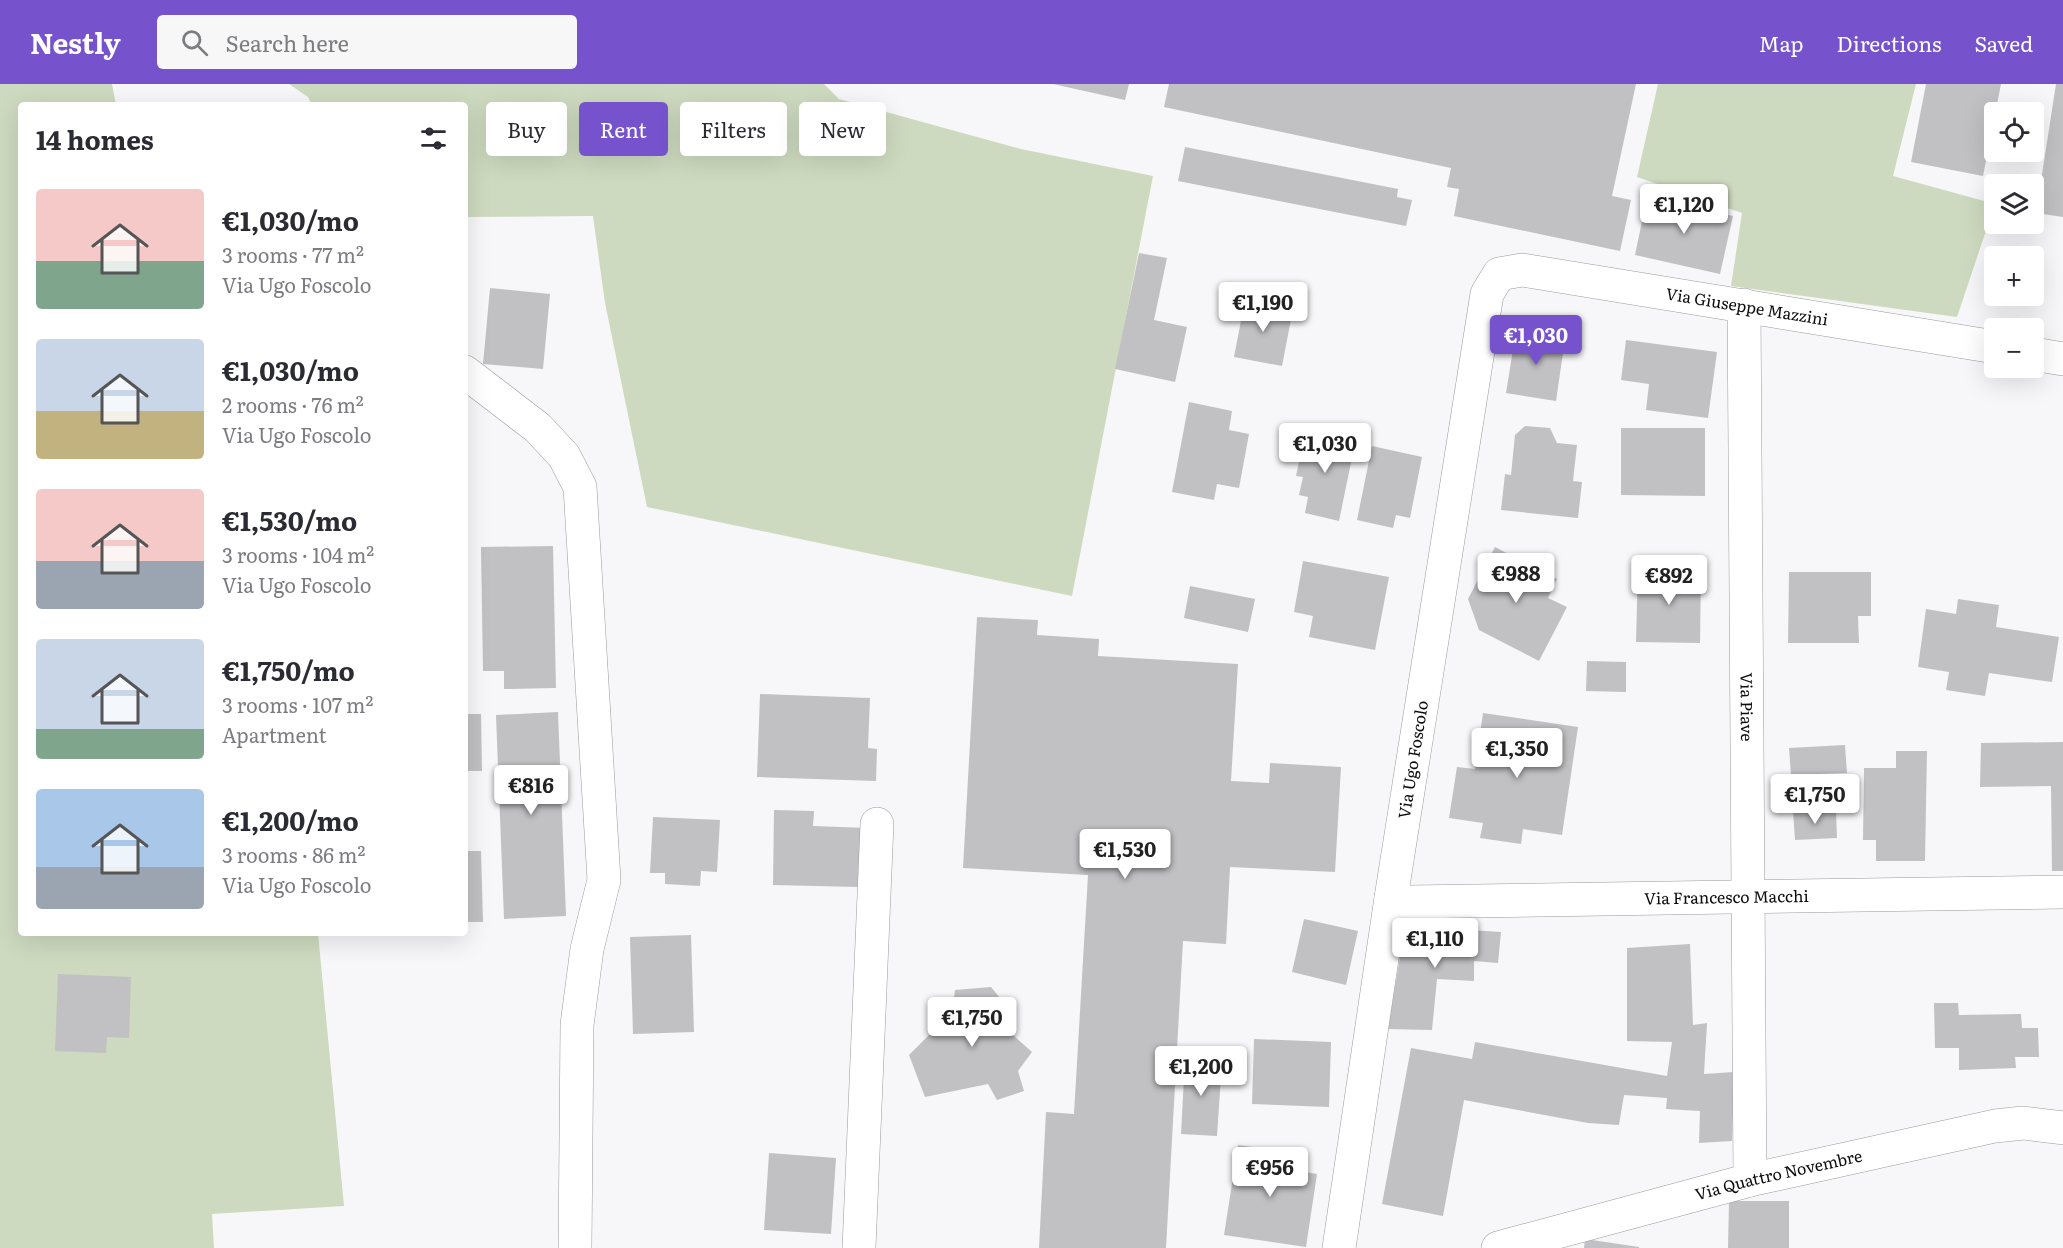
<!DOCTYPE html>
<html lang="en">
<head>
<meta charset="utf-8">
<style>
	body { margin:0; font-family:Literata,serif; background:#f7f7f7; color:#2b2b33; height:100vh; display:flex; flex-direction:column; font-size:22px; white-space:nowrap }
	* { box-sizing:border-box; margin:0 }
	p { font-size:20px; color:#7c7c81 }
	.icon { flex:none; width:33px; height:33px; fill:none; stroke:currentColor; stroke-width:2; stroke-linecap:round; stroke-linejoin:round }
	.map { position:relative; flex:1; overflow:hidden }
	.drawer { position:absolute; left:18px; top:18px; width:450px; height:834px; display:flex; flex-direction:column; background:#fff; border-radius:6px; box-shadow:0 6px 24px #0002 }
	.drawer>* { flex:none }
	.top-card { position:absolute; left:486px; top:18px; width:570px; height:54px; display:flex; gap:12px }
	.fabs { position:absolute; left:1984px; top:18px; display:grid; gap:12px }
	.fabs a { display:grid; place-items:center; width:60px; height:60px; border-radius:6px; background:#fff; box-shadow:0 6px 24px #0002; font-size:30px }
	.price { position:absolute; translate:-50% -51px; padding:0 14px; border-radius:6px; background:#fff; color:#222; font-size:20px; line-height:39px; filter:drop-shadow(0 2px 3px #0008) }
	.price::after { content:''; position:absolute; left:50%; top:36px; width:18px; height:14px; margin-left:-9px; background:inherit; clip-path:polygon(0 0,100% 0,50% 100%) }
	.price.on { background:#7653cd; color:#fff }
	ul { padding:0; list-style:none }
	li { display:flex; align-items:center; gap:18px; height:150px; padding:0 18px }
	li span { display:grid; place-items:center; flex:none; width:168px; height:120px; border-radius:6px; color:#555 }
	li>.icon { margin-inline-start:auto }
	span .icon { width:72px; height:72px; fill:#fffc; stroke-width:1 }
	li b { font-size:26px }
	h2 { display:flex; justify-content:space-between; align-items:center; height:72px; padding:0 18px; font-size:26px }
	.tag { padding:0 21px; border-radius:6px; background:#fff; box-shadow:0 6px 24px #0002; font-size:21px; line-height:54px }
	.tag.on { background:#7653cd; color:#fff }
	header { display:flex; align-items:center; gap:36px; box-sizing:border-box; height:84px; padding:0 30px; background:#7653cd; color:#fff }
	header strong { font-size:28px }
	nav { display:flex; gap:33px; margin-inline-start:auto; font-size:21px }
	.search { width:420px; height:54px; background:#f7f7f7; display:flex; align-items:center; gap:15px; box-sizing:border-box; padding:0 21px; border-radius:6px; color:#7c7c81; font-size:22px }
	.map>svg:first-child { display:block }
</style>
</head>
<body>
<header>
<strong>Nestly</strong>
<div class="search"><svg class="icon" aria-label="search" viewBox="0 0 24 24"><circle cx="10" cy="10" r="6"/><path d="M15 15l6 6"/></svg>Search here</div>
<nav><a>Map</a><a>Directions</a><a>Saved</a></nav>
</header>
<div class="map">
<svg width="2063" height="1164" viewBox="0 0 2063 1164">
	<rect width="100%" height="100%" fill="#f7f7f9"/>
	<g fill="#cddabf">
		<polygon points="0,0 112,0 116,21 21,21 21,849 318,849 344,1122 212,1130 214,1164 0,1164"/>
		<polygon points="289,0 824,0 839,15 1021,65 1153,92 1072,512 647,423 605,219 593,132 465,133 465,21 312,21 308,13"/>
		<polygon points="1658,0 1916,0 1893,92 1995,120 1957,233 1731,202 1742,129 1637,93"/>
	</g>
	<g fill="#c1c1c3">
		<polygon points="1053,0 1129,0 1125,16"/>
		<polygon points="1169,0 1636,0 1612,112 1631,116 1620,167 1454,132 1459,105 1447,103 1451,84 1164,23"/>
		<polygon points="1926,0 2001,0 1983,92 1911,78"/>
		<polygon points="2056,0 2063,0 2063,133 2036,129"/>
		<polygon points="1185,63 1398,105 1397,113 1412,116 1406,142 1178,97"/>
		<polygon points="1647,113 1733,132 1720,190 1635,171"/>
		<polygon points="1139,169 1167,174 1154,236 1187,243 1175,298 1115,285"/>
		<polygon points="490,204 550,210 543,285 483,280"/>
		<polygon points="1245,216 1293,225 1282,282 1234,273"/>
		<polygon points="1516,247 1565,255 1556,317 1506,309"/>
		<polygon points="1626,256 1717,268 1708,334 1646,326 1649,300 1621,296"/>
		<polygon points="1189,318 1232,327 1229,346 1249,350 1239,404 1217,400 1214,416 1172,408"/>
		<polygon points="1525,342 1550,344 1557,359 1577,361 1573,397 1582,398 1578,434 1501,426 1505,390 1511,391 1515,351"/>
		<polygon points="1621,344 1705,344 1705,412 1621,411"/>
		<polygon points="1305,349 1355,359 1339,437 1305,429 1308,413 1299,411 1303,393 1296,392"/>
		<polygon points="1372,362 1422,373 1410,434 1396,431 1393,444 1357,436"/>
		<polygon points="553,462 556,604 504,605 504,587 483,587 481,463"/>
		<polygon points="1495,463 1557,495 1548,514 1567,523 1539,577 1479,546 1468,515"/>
		<polygon points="1303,477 1389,493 1375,566 1309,553 1313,532 1294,528"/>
		<polygon points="1638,484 1701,485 1700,559 1636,558"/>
		<polygon points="1789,488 1871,488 1871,532 1858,532 1859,559 1788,559"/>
		<polygon points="1190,502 1255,515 1248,548 1184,534"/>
		<polygon points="1958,515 1999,521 1996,543 2059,553 2052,598 1989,589 1985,612 1946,606 1949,588 1918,583 1926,525 1956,530"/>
		<polygon points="977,533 1038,536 1037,551 1099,555 1098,572 1238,580 1231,697 1269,699 1270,679 1341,683 1335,788 1230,783 1226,860 1183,857 1166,1164 1039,1164 1046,1028 1074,1030 1088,791 963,784"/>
		<polygon points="1587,577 1626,578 1626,608 1586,607"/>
		<polygon points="760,610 870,614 868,664 877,665 876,697 757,693"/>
		<polygon points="558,628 566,832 504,835 496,631"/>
		<polygon points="1483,629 1578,643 1562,751 1523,745 1521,760 1480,754 1483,739 1449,734 1457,683 1475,685"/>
		<polygon points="465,630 481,630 482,687 465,687"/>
		<polygon points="2063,658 2063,787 2052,787 2051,702 1980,703 1981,659"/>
		<polygon points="1845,661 1847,689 1791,691 1789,664"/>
		<polygon points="1896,667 1927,667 1925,777 1876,777 1876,756 1863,756 1864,684 1896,684"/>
		<polygon points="465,711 468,711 468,753 465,752"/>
		<polygon points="774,726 814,727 813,742 868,744 868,771 859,771 858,803 773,801"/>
		<polygon points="1836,726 1837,754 1795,756 1793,728"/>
		<polygon points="653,733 720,736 717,788 701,787 700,802 665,800 665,789 650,789"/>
		<polygon points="465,767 481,767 483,838 465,838"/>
		<polygon points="1304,835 1358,847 1346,901 1292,888"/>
		<polygon points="1405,842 1501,848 1498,879 1474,877 1474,897 1437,895 1432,946 1388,945"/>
		<polygon points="691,851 694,948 633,950 630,853"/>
		<polygon points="1690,860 1693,941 1707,939 1704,990 1734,988 1732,1057 1699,1059 1700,1027 1666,1025 1667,1014 1624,1011 1619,1041 1588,1039 1464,1016 1443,1132 1382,1120 1411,964 1472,975 1475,958 1667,992 1672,958 1627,957 1627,864"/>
		<polygon points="58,890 131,893 129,954 107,953 106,969 55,967"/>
		<polygon points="991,903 1014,931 1013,951 1032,968 1018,987 1024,1007 997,1016 988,1000 925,1013 909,971 952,928 955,906"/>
		<polygon points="1934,919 1958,919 1959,931 2021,930 2022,944 2038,944 2039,973 2015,973 2016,984 1959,986 1959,964 1935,964"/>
		<polygon points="1254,955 1331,958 1329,1023 1252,1020"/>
		<polygon points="1185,975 1222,977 1217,1052 1181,1050"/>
		<polygon points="1238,1061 1295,1069 1293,1086 1317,1090 1306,1163 1224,1151"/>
		<polygon points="769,1069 836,1074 831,1150 764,1146"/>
		<polygon points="1729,1117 1789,1117 1789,1164 1728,1164"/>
		<polygon points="1585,1155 1639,1163 1639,1164 1584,1164"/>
	</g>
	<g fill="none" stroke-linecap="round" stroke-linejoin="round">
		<g stroke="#9a9a9c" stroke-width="34">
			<g id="minor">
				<path id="s1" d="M1744,221L1750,1096"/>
				<polyline points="2034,270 2063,275"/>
				<polyline points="465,288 538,344 564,372 580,403 604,796 587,865 577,941 575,1164"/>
				<path id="s2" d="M1391,814L1409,818L2063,808"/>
				<polyline points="859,1164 877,740"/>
				<path id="s3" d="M1339,1164L1391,814L1487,210L1499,190L1522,186L1995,263"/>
				<path id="s4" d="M1498,1164L1750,1096L1995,1042L2023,1039L2063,1044"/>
			</g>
		</g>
		<use href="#minor" stroke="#fff" stroke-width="33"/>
	</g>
	<g text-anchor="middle" stroke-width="5" stroke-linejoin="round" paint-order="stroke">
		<g font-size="16" fill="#0c0c0d" stroke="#fff">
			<text dy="6" stroke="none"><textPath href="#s3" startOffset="1240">Via Giuseppe Mazzini</textPath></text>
			<text dy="6" stroke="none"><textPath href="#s1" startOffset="402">Via Piave</textPath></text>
			<text dy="6" stroke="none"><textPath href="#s3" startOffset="494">Via Ugo Foscolo</textPath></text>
			<text dy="6" stroke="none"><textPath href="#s2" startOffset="336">Via Francesco Macchi</textPath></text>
			<text dy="6" stroke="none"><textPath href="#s4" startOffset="290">Via Quattro Novembre</textPath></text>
		</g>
	</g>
</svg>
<div class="fabs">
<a><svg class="icon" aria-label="locate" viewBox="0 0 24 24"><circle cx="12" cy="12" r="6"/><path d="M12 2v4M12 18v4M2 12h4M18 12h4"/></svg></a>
<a><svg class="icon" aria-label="layers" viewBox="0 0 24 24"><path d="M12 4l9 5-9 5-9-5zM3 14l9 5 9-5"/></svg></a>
<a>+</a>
<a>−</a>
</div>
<b class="price" style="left:1684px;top:151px">€1,120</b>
<b class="price" style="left:1263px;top:249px">€1,190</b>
<b class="price on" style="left:1536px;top:282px">€1,030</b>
<b class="price" style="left:1325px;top:390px">€1,030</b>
<b class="price" style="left:1516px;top:520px">€988</b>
<b class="price" style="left:1669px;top:522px">€892</b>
<b class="price" style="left:1517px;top:695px">€1,350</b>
<b class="price" style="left:531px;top:732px">€816</b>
<b class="price" style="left:1815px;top:741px">€1,750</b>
<b class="price" style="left:1125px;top:796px">€1,530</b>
<b class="price" style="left:1435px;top:885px">€1,110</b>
<b class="price" style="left:972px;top:964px">€1,750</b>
<b class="price" style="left:1201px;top:1013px">€1,200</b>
<b class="price" style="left:1270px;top:1114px">€956</b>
<div class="top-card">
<a class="tag">Buy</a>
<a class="tag on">Rent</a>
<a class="tag">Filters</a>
<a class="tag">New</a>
</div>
<section class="drawer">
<h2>14 homes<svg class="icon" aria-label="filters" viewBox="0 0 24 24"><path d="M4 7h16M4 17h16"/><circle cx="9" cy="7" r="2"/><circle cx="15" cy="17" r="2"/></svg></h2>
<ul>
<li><span style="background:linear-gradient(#f6c9c9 60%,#7fa58c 0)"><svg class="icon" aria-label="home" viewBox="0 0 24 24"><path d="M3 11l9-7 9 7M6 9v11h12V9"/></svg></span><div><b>€1,030/mo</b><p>3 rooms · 77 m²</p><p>Via Ugo Foscolo</p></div></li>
<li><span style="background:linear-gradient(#c9d6e8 60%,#c2b280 0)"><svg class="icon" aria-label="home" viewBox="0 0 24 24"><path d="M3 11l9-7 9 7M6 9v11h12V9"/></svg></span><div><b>€1,030/mo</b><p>2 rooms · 76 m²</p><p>Via Ugo Foscolo</p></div></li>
<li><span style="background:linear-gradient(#f6c9c9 60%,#9aa5b1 0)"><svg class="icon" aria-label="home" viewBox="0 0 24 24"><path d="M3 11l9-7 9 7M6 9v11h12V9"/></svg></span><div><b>€1,530/mo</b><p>3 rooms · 104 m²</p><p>Via Ugo Foscolo</p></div></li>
<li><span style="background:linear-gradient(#c9d6e8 75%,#7fa58c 0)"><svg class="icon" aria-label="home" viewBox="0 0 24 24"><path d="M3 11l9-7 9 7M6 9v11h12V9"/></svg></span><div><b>€1,750/mo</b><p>3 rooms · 107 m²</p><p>Apartment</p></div></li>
<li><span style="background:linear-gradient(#a9c7e8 65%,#9aa5b1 0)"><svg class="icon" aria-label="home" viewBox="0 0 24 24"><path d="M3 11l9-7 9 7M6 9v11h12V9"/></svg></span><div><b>€1,200/mo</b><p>3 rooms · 86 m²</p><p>Via Ugo Foscolo</p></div></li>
</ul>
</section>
</div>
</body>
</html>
